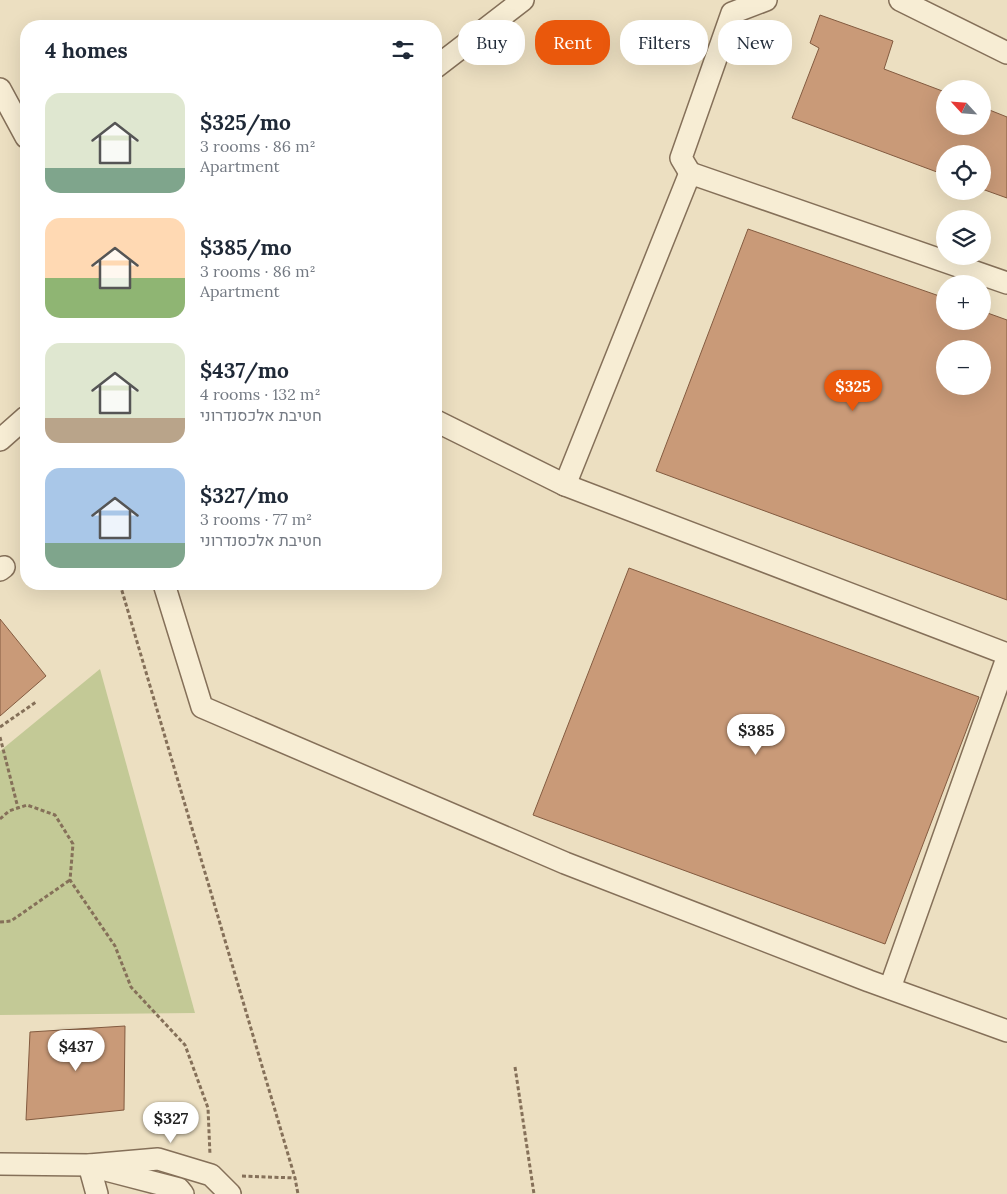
<!DOCTYPE html>
<html lang="en">
<head>
<meta charset="utf-8">
<style>
	body { margin:0; font-family:Lora,Heebo,serif; background:#f6f6f7; color:#1f2937; height:100vh; display:flex; flex-direction:column; font-size:19px; white-space:nowrap }
	* { box-sizing:border-box; margin:0 }
	p { font-size:16px; color:#747a83 }
	.icon { flex:none; width:28px; height:28px; fill:none; stroke:currentColor; stroke-width:2; stroke-linecap:round; stroke-linejoin:round }
	.map { position:relative; flex:1; overflow:hidden }
	.drawer { position:absolute; left:20px; top:20px; width:422px; height:570px; display:flex; flex-direction:column; background:#fff; border-radius:20px; box-shadow:0 5px 20px #0002 }
	.drawer>* { flex:none }
	.top-card { position:absolute; left:458px; top:20px; width:474px; height:45px; display:flex; gap:10px }
	.needle { width:32px; rotate:296deg }
	.buttons { position:absolute; left:936px; top:80px; display:grid; gap:10px }
	.buttons a { display:grid; place-items:center; width:55px; height:55px; border-radius:50%; background:#fff; box-shadow:0 5px 20px #0002; font-size:25px }
	.price { position:absolute; translate:-50% -42px; padding:0 11px; border-radius:18px; background:#fff; color:#222; font-size:16px; line-height:32px; filter:drop-shadow(0 1px 2px #0008) }
	.price::after { content:''; position:absolute; left:50%; top:30px; width:15px; height:11px; margin-left:-8px; background:inherit; clip-path:polygon(0 0,100% 0,50% 100%) }
	.price.selected { background:#ea580c; color:#fff }
	ul { padding:0; list-style:none }
	li { display:flex; align-items:center; gap:15px; height:125px; padding:0 25px }
	li span { display:grid; place-items:center; flex:none; width:140px; height:100px; border-radius:15px; color:#555 }
	li>.icon { margin-inline-start:auto }
	span .icon { width:60px; height:60px; fill:#fffc; stroke-width:1 }
	li b { font-size:21px }
	h2 { display:flex; justify-content:space-between; align-items:center; height:60px; padding:0 25px; font-size:21px }
	.tag { padding:0 18px; border-radius:20px; background:#fff; box-shadow:0 5px 20px #0002; font-size:18px; line-height:45px }
	.tag.selected { background:#ea580c; color:#fff }
	.map>svg:first-child { display:block }
</style>
</head>
<body>
<div class="map">
<svg width="1007" height="1194" viewBox="0 0 1007 1194">
	<rect width="100%" height="100%" fill="#ecdfc1"/>
	<polygon fill="#c3c996" points="100,669 195,1013 0,1015 0,751"/>
	<g fill="#c99a78" stroke="#835b40" fill-rule="evenodd">
		<polygon points="820,15 893,41 884,69 945,92 945,126 982,126 982,107 1007,117 1007,198 982,189 982,154 945,154 945,175 792,118 819,48 810,43"/>
		<path d="M748,229L945,298V321H982V311L1007,320V600L656,471ZM945,349H982V386H945Z"/>
		<polygon points="629,568 979,697 885,944 533,815"/>
		<polygon points="0,619 46,676 0,716"/>
		<polygon points="125,1026 124,1110 26,1120 30,1032"/>
	</g>
	<g fill="none" stroke-linecap="round" stroke-linejoin="round">
		<g stroke="#857059" stroke-width="24">
			<g id="minor">
				<polyline points="900,0 1007,53"/>
				<polyline points="436,67 523,0"/>
				<polyline points="0,89 26,137"/>
				<polyline points="690,173 681,158 732,13 766,0"/>
				<polyline points="436,421 565,485 690,173 1007,283"/>
				<polyline points="0,440 26,417"/>
				<polyline points="565,485 1007,654"/>
				<polyline points="0,570 4,567"/>
				<polyline points="164,584 202,707 565,863 869,981 1007,1031"/>
				<polyline points="890,988 1007,658"/>
				<polyline points="0,1164 89,1165 158,1159 211,1175 230,1194"/>
				<polyline points="89,1165 97,1194"/>
				<polyline points="102,1169 179,1189 183,1194"/>
			</g>
		</g>
		<g stroke="#857059" stroke-width="3" stroke-dasharray="4 2.5" stroke-linecap="butt">
			<polyline points="21,554 26,550"/>
			<polyline points="120,584 295,1178 298,1194"/>
			<polyline points="0,727 36,702"/>
			<polyline points="0,737 18,808"/>
			<polyline points="0,819 9,811 27,805 55,815 73,844 70,880 115,946 131,987 185,1045 208,1108 210,1155"/>
			<polyline points="0,922 11,921 70,880"/>
			<polyline points="515,1067 534,1194"/>
			<polyline points="242,1176 295,1178"/>
		</g>
		<use href="#minor" stroke="#f7edd4" stroke-width="21"/>
	</g>
</svg>
<div class="buttons">
<a><svg class="needle" viewBox="-14 -14 28 28"><path d="M0-13l5 13h-10z" fill="#e53935"/><path d="M0 13l5-13h-10z" fill="#747a83"/></svg></a>
<a><svg class="icon" aria-label="locate" viewBox="0 0 24 24"><circle cx="12" cy="12" r="6"/><path d="M12 2v4M12 18v4M2 12h4M18 12h4"/></svg></a>
<a><svg class="icon" aria-label="layers" viewBox="0 0 24 24"><path d="M12 4l9 5-9 5-9-5zM3 14l9 5 9-5"/></svg></a>
<a>+</a>
<a>−</a>
</div>
<b class="price selected" style="left:853px;top:412px">$325</b>
<b class="price" style="left:756px;top:756px">$385</b>
<b class="price" style="left:76px;top:1072px">$437</b>
<b class="price" style="left:171px;top:1144px">$327</b>
<div class="top-card">
<a class="tag">Buy</a>
<a class="tag selected">Rent</a>
<a class="tag">Filters</a>
<a class="tag">New</a>
</div>
<section class="drawer">
<h2>4 homes<svg class="icon" aria-label="filters" viewBox="0 0 24 24"><path d="M4 7h16M4 17h16"/><circle cx="9" cy="7" r="2"/><circle cx="15" cy="17" r="2"/></svg></h2>
<ul>
<li><span style="background:linear-gradient(#dfe7d0 75%,#7fa58c 0)"><svg class="icon" aria-label="home" viewBox="0 0 24 24"><path d="M3 11l9-7 9 7M6 9v11h12V9"/></svg></span><div><b>$325/mo</b><p>3 rooms · 86 m²</p><p>Apartment</p></div></li>
<li><span style="background:linear-gradient(#ffd9b3 60%,#8fb573 0)"><svg class="icon" aria-label="home" viewBox="0 0 24 24"><path d="M3 11l9-7 9 7M6 9v11h12V9"/></svg></span><div><b>$385/mo</b><p>3 rooms · 86 m²</p><p>Apartment</p></div></li>
<li><span style="background:linear-gradient(#dfe7d0 75%,#b9a48a 0)"><svg class="icon" aria-label="home" viewBox="0 0 24 24"><path d="M3 11l9-7 9 7M6 9v11h12V9"/></svg></span><div><b>$437/mo</b><p>4 rooms · 132 m²</p><p>חטיבת אלכסנדרוני</p></div></li>
<li><span style="background:linear-gradient(#a9c7e8 75%,#7fa58c 0)"><svg class="icon" aria-label="home" viewBox="0 0 24 24"><path d="M3 11l9-7 9 7M6 9v11h12V9"/></svg></span><div><b>$327/mo</b><p>3 rooms · 77 m²</p><p>חטיבת אלכסנדרוני</p></div></li>
</ul>
</section>
</div>
</body>
</html>
